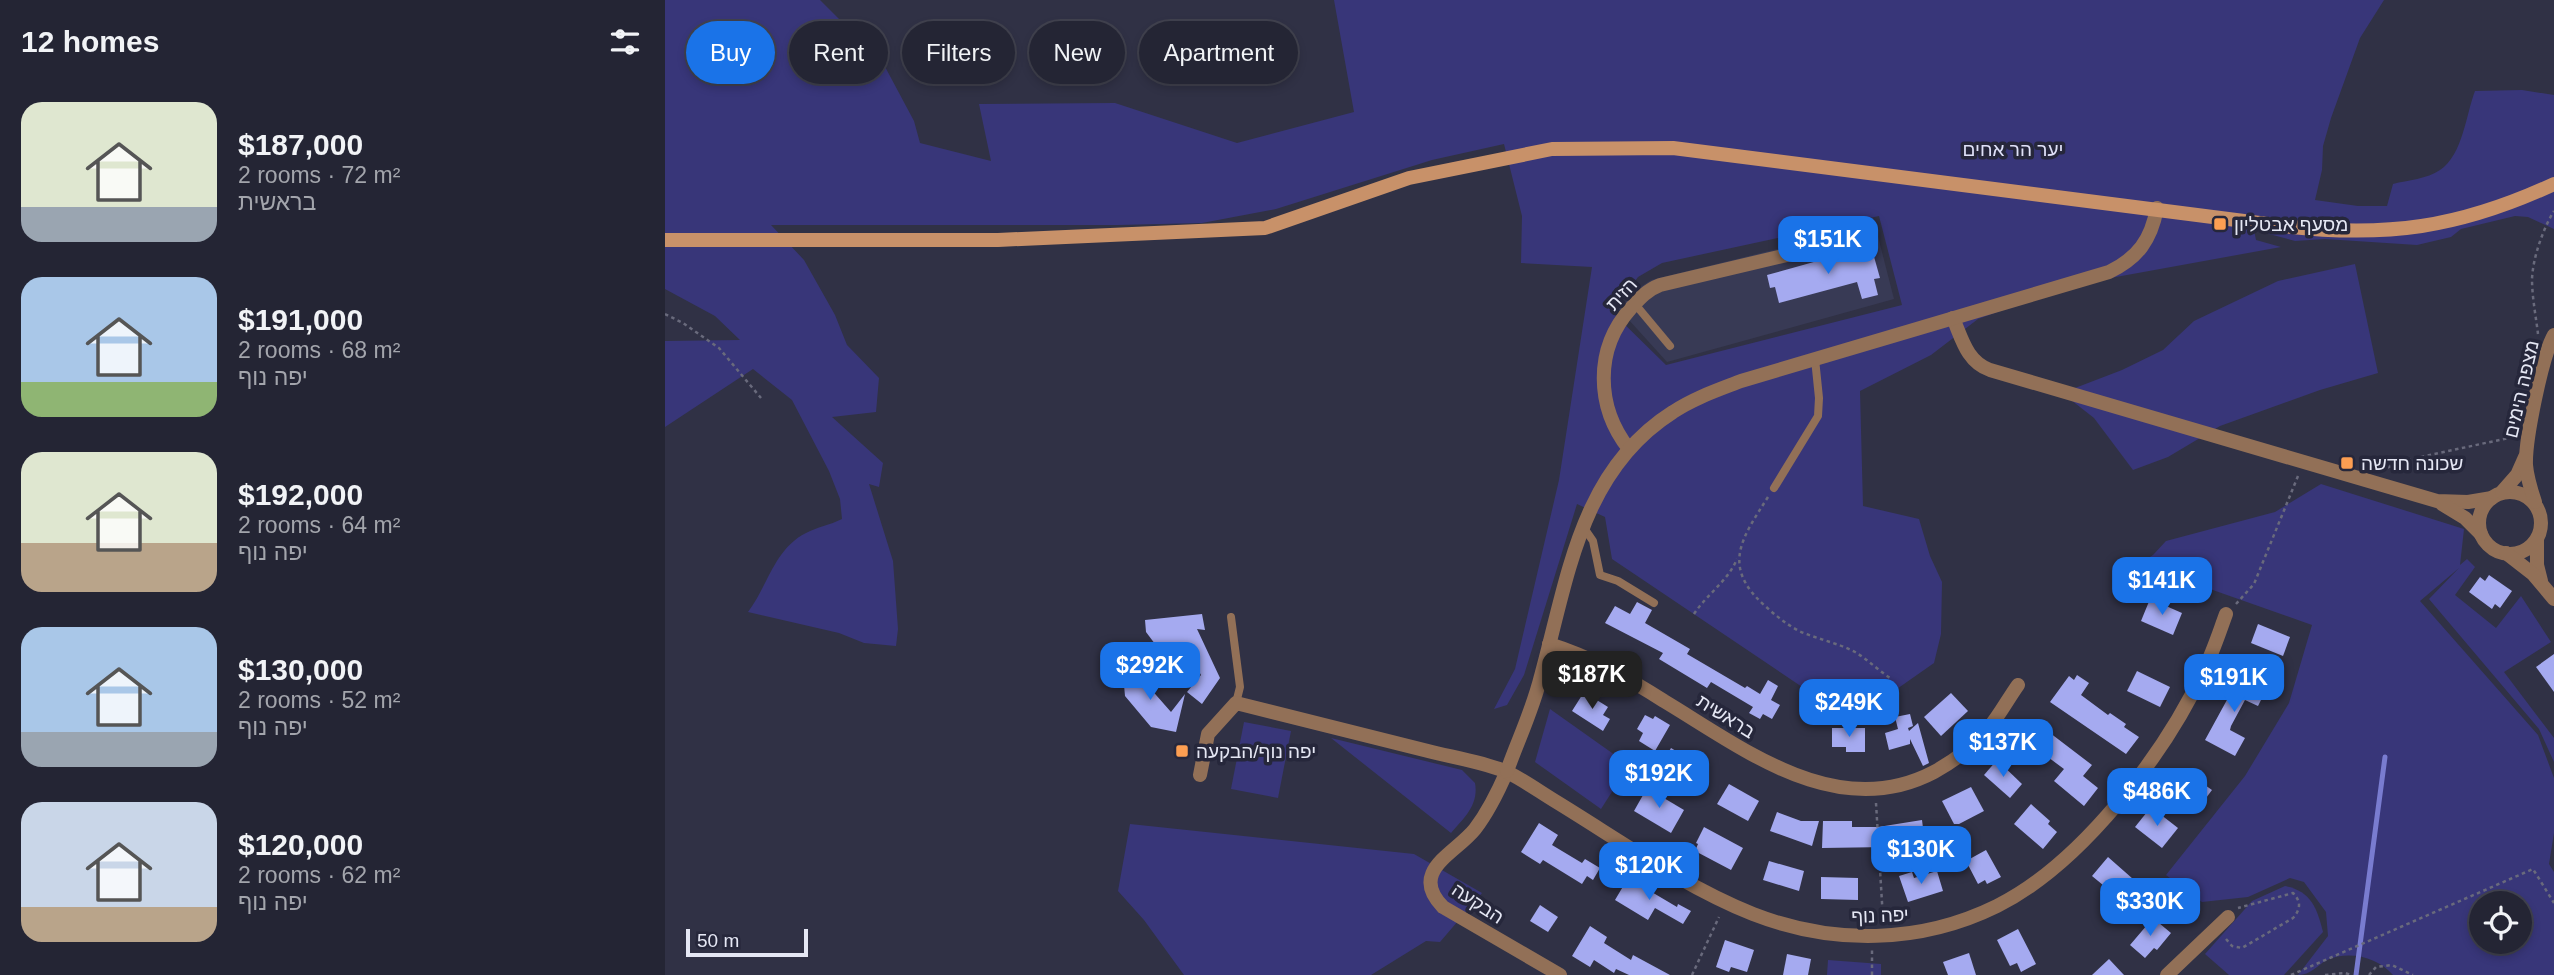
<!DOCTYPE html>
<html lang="en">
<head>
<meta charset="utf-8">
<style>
	body { margin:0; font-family:Arial,"Noto Sans Hebrew",sans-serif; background:#303140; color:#f1f3f6; height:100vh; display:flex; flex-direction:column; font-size:26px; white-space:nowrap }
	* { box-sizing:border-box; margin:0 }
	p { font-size:23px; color:#a3a5ac }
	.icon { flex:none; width:38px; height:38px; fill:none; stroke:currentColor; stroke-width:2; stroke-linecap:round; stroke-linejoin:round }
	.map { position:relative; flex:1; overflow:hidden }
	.side { display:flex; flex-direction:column; background:#242534; width:665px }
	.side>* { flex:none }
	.hud { position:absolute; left:21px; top:21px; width:665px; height:63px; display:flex; gap:14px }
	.fabs { position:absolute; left:1804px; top:891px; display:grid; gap:14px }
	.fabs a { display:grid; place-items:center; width:63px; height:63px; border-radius:50%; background:#242534; box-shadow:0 4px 10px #0003,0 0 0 2px #41424f; font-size:35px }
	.scale { position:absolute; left:21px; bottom:18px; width:122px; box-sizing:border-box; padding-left:7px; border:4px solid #e5e7f4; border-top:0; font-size:19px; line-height:24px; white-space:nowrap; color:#e5e7f4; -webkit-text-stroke:5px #26273b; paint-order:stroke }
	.price { position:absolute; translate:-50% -60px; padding:0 16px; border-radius:14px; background:#1a73e8; color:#fff; font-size:23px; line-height:46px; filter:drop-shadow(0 2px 4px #0008) }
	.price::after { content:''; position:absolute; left:50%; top:42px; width:21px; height:16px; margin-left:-10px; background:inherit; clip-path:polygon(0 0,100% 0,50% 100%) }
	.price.active { background:#222; color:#fff }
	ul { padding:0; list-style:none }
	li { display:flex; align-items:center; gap:21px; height:175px; padding:0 21px }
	li span { display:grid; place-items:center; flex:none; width:196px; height:140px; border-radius:21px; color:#555 }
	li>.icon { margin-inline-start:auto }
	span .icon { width:84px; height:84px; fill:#fffc; stroke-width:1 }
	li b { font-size:30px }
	h2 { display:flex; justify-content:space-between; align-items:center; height:84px; padding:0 21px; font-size:30px }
	.pill { padding:0 24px; border-radius:32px; background:#242534; box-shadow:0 4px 10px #0003,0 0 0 2px #41424f; font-size:24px; line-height:63px }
	.pill.active { background:#1a73e8; color:#fff }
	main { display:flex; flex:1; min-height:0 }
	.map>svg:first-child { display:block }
</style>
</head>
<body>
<main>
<section class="side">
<h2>12 homes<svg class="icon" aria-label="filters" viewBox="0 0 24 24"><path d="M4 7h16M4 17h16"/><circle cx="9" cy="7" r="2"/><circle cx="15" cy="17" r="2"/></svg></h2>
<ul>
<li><span style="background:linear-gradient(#dfe7d0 75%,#9aa5b1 0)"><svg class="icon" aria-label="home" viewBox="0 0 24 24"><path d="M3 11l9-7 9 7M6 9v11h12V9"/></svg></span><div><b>$187,000</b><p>2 rooms · 72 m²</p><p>בראשית</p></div></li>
<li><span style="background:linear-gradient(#a9c7e8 75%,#8fb573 0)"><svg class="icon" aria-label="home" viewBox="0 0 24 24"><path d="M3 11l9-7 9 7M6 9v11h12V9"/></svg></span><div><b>$191,000</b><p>2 rooms · 68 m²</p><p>יפה נוף</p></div></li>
<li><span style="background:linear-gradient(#dfe7d0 65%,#b9a48a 0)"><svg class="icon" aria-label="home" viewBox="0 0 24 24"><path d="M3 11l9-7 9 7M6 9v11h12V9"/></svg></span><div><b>$192,000</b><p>2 rooms · 64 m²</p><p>יפה נוף</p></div></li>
<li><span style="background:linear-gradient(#a9c7e8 75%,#9aa5b1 0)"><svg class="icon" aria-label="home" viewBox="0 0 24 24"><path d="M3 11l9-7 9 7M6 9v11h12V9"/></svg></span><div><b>$130,000</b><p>2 rooms · 52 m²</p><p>יפה נוף</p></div></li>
<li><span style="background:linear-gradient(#c9d6e8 75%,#b9a48a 0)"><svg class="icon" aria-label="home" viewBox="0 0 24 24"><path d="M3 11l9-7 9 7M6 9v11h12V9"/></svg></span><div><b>$120,000</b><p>2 rooms · 62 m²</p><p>יפה נוף</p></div></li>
</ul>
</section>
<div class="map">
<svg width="1889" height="975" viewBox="0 0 1889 975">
	<rect width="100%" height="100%" fill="#303145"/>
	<polygon fill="#383a55" points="1210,225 1229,299 1002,362 954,309 971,290 986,280"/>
	<g fill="#383679" fill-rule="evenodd">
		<path d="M0,0H155L218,63L249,121L255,143L326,161L314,104L450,103L572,143L689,112L669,0H1719L1695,38L1666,118L1658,146L1657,170L1650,200L1693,206H1722L1728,184C1743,180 1762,179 1775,170C1798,155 1801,114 1810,91L1857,90L1889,95V229L1863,217L1850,216L1796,229L1786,237L1752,245L1660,239L1630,241L1589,230L1591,240L1616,247L1407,285L1313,319L1266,355L1195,391L1198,506L1254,519L1265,556L1277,582L1276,634L1269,663L1209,705L1155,699L947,559L940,517L912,504L859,675L842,705L829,709L850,669L894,480L927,267L856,263L857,216L839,144L767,160L611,209L537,223L453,225H106L139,260L170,315L182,345L214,378L211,412L167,417L218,463L214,487L204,484L228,561L233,629L231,646L199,643L174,633L83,612C103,586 109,549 141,533C152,527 165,525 177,519L175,499L164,471L127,400L88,369L0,427V341L75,340L50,316L0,289ZM1214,216L1237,305L1001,365L947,312L973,277L997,263Z"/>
		<polygon points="1690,264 1713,373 1655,390 1555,426 1503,457 1468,470 1429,418 1397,393 1457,370 1498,350 1529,321 1613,281"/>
		<path d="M1656,484L1799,529L1795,565L1802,559L1810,567L1790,595L1831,628L1856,596L1886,642L1839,672L1889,738V762L1874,729L1764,599L1794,568L1755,601L1873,735L1889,778V833L1884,864L1889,872V975H1728C1713,957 1684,950 1662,960C1651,966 1646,975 1633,975L1663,936L1661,912L1639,882L1625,878L1583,897L1537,902L1501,875L1580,776L1624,703L1647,625L1474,564L1488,555L1501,541L1610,512ZM1816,903H1855V942H1816Z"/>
		<polygon points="885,709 964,765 936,809 870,762"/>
		<polygon points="579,722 626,731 613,798 566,789"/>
		<path d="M666,738L797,770L810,783C814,805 799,818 786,833Z"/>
		<polygon points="465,824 749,854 817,893 775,942 761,941 706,975 519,975 479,920 453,891"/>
		<path d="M1620,886C1646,891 1652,908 1658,932L1619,975H1564L1540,954L1587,901Z"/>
		<polygon points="1163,960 1216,964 1216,975 1162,975"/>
	</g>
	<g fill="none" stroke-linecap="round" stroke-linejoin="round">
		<polyline stroke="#797cd0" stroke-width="5" points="1691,975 1720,757"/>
	</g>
	<g fill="#a5aaf0">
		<polygon points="1206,246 1215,278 1209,279 1213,295 1197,299 1192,282 1114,303 1110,287 1105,288 1102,275"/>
		<polygon points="1824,575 1847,591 1835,608 1830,604 1827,609 1804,592 1815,577 1820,581"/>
		<polygon points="1485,599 1517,613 1508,635 1476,621"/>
		<polygon points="972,602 987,610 980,623 1025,649 1022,654 1080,688 1082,686 1095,694 1103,680 1113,686 1106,700 1115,705 1107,719 1098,714 1095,719 1084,713 1088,707 1046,682 1042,688 994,659 998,653 940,623 950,606 965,614"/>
		<polygon points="537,614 540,630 532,629 555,678 537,704 522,692 536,675 528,660 511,662 500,646 493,648 481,632 480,620"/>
		<polygon points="1593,624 1625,637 1618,656 1586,643"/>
		<polygon points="1889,654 1889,692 1871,667"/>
		<polygon points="481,669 484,687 506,712 520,694 511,732 486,727 460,696 458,674"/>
		<polygon points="1472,671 1505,687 1495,707 1462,691"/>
		<polygon points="1573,674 1602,688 1593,706 1580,700 1566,726 1565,730 1580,738 1570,756 1540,740 1563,698 1561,697"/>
		<polygon points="1412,675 1424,683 1416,695 1443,715 1445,713 1461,724 1459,727 1474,737 1461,754 1385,702 1404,676 1409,680"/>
		<polygon points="919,692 943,707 938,715 945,719 938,731 907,711"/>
		<polygon points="1286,693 1303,711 1276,736 1259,717"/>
		<polygon points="1245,714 1248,726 1243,728 1244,731 1253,723 1264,763 1258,766 1245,739 1245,744 1224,750 1220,733 1233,729 1230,717"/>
		<polygon points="980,715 988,719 990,716 1005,725 990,751 974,741 978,733 972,729"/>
		<polygon points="1368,720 1427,765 1418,776 1433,788 1419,806 1389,781 1399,769 1372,749 1370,753 1353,739"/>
		<polygon points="1167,728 1200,728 1200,752 1181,752 1181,747 1167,747"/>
		<polygon points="1006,748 1033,764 1023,781 996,765"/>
		<polygon points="1332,760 1357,784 1345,798 1319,775"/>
		<polygon points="1517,769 1547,790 1535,806 1526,799 1523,803 1503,789"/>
		<polygon points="1064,784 1094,801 1083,821 1052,804"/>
		<polygon points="1306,787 1319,811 1294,824 1289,824 1277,801"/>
		<polygon points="982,788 1019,810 1006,833 969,811"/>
		<polygon points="1366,804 1385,821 1383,824 1392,832 1378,849 1349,824"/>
		<polygon points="1486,807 1513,828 1497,848 1470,827"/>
		<polygon points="1112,812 1136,821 1154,821 1147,846 1105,831"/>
		<polygon points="1257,820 1260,844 1222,850 1222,847 1157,848 1158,821 1187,821 1187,827 1213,827"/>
		<polygon points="874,823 893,835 887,845 917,863 920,859 935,868 928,880 922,876 917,884 878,860 875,864 856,852"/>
		<polygon points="1039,827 1078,848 1066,870 1030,851 1033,844 1031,843"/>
		<polygon points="1321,850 1336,877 1322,884 1320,880 1313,884 1301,861"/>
		<polygon points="1443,857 1468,879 1457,892 1449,885 1444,890 1427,876"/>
		<polygon points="1104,861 1139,871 1134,891 1098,880"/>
		<polygon points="1272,871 1278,891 1243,902 1234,876 1247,872 1249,878"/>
		<polygon points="1156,877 1193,878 1193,900 1156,899"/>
		<polygon points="963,878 1012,907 1013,904 1026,911 1018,924 990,908 983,920 950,900"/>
		<polygon points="875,905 893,917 883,932 865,921"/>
		<polygon points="1488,918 1506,933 1492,950 1489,948 1480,958 1465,945"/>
		<polygon points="925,926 942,937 939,943 966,960 968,955 1005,975 964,975 951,969 949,973 929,960 925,967 907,956"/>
		<polygon points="1353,929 1371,964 1356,972 1352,963 1345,966 1332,940"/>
		<polygon points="1060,940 1089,950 1082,972 1066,967 1064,972 1051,967"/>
		<polygon points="1304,953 1311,975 1283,975 1278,962"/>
		<polygon points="1122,954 1146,959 1143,975 1118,975"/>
		<polygon points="1444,959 1459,975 1427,975"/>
	</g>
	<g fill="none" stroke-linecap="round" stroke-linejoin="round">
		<g stroke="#696a7c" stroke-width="2.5" stroke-dasharray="3.5 3.5" stroke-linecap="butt">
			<polyline points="0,314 18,323 54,348 96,398"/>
			<path d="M1873,334C1871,317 1867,297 1867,279C1868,257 1878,229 1889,211"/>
			<polyline points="1716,470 1742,460 1848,437"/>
			<path d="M1103,497C1077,538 1056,566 1099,605C1110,615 1121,624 1134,631C1152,639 1173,643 1190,652C1202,659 1213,670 1225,678"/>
			<polyline points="1571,604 1589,584 1633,476"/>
			<path d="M1029,614C1042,594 1063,581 1072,559"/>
			<polyline points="1211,803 1218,919"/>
			<path d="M1561,939L1567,946L1577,948L1628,918C1635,910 1637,902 1628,893L1573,908"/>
			<polyline points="1027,975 1054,917"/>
			<polyline points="1207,975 1207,950"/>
			<polyline points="1626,975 1868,869 1889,903"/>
			<polyline points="1660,975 1680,973 1686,975"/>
			<polyline points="1704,975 1711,967 1727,965 1748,975"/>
		</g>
		<g stroke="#927057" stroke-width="8">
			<polyline points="970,304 1005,346"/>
			<polyline points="1109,488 1153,416 1154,398 1150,359"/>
			<polyline points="917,525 928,541 935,575 953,581 989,603"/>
			<polyline points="566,617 575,687 571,703"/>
		</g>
		<g stroke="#927057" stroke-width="14">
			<path d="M1288,318C1297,339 1302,362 1325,370L1772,501L1803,502L1827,498"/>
			<path d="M964,449C931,407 929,349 966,308C975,298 982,290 995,285L1156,247"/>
			<circle cx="1845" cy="523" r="31"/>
			<polyline points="1837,492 1852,475 1860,457"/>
			<path d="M1870,502C1866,490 1862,478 1861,465C1860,440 1877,356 1889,335"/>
			<polyline points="1777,504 1800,518 1816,534"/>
			<polyline points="1872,539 1872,565 1876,581"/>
			<polyline points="1841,553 1868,574 1889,599"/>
			<path d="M884,644C926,657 963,678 999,701C1079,749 1172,823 1269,772C1289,761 1308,747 1323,729C1334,716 1343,699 1353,685"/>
			<path d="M842,771C833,792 823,812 810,829C790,854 743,871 778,907L895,975"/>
			<path d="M535,775L543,734L571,703C635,719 699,735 763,751C786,757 824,763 844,773C860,781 875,792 890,801C954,840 1018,886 1088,914C1168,945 1255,944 1332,906C1416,864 1500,754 1539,670C1548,652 1554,633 1561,614"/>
			<polyline points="1502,975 1563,917"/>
		</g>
		<path stroke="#927057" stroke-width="14" d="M842,771C853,740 868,709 876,676C903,578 915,471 1008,412C1029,398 1053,390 1076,381L1444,272C1473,258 1486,240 1492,208"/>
		<path stroke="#c89169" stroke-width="14" d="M0,240H333L600,228L744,178L887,149L1008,148L1618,226C1721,238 1794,228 1889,184"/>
	</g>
	<g fill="#fc9e52" stroke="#26273b" stroke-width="2.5">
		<rect x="1548" y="217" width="14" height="14" rx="3.5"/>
		<rect x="1675" y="456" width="14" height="14" rx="3.5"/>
		<rect x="510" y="744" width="14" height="14" rx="3.5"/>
	</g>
	<g text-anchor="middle" stroke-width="7" stroke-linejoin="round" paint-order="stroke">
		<g font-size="19" fill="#dfe1f8" stroke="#26273b">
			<text x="1348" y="156">יער הר אחים</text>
		</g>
		<g font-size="19" fill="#e5e7f4" stroke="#26273b" text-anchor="start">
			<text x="1569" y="231">מסעף אבטליון</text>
			<text x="1696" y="470">שכונה חדשה</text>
			<text x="531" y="758">יפה נוף/הבקעה</text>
		</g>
		<g font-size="19" fill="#e5e7f4" stroke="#26273b">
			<text transform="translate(956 294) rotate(-48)" y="7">הזית</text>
			<text transform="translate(1856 389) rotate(-77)" y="7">מצפה הימים</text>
			<text transform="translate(1061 716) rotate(32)" y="7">בראשית</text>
			<text transform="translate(813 903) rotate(33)" y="7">הבקעה</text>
			<text transform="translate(1215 915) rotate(-2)" y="7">יפה נוף</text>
		</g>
	</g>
</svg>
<div class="fabs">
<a><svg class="icon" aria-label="locate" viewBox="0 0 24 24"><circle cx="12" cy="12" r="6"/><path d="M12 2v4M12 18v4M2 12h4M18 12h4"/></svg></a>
</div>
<div class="scale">50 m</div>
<b class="price" style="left:1163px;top:276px">$151K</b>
<b class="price" style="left:1497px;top:617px">$141K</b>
<b class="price" style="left:485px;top:702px">$292K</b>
<b class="price active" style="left:927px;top:711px">$187K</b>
<b class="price" style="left:1569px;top:714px">$191K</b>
<b class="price" style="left:1184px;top:739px">$249K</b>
<b class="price" style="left:1338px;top:779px">$137K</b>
<b class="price" style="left:994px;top:810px">$192K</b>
<b class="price" style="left:1492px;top:828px">$486K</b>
<b class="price" style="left:1256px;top:886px">$130K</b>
<b class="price" style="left:984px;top:902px">$120K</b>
<b class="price" style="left:1485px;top:938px">$330K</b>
<div class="hud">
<a class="pill active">Buy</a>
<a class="pill">Rent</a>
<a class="pill">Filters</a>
<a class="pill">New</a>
<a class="pill">Apartment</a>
</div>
</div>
</main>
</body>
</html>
